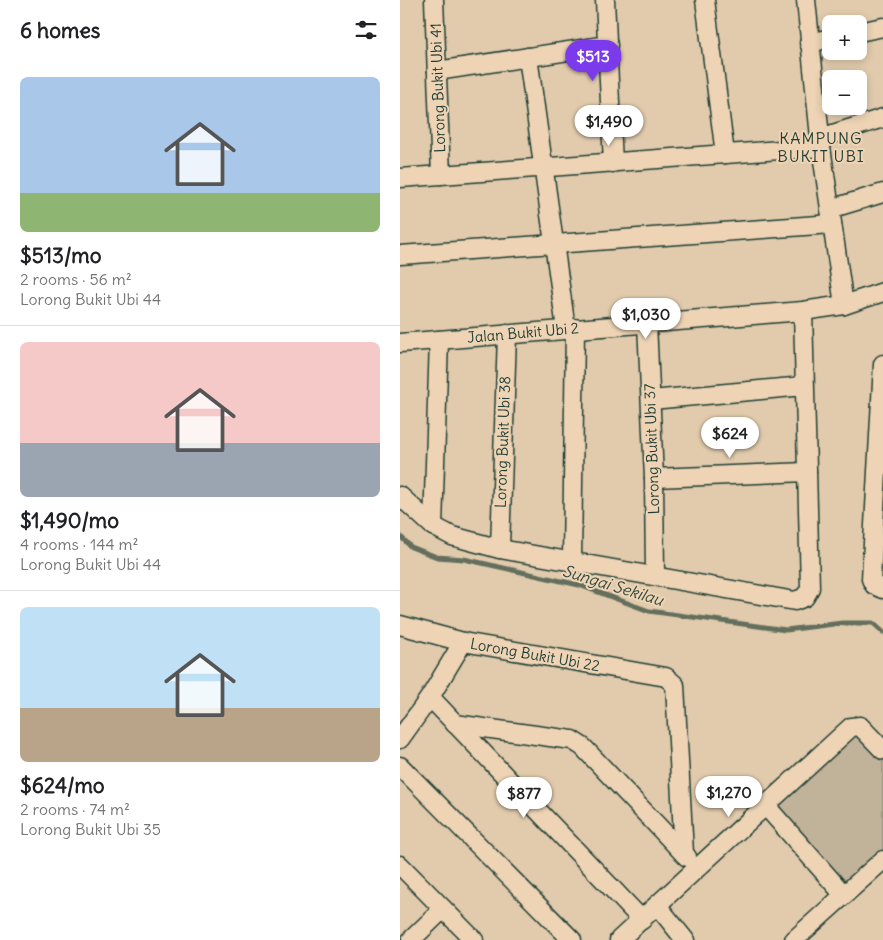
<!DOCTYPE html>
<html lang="en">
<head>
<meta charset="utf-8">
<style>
	body { margin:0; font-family:Delius,sans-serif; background:#f6f6f6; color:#202124; height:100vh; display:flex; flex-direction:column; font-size:19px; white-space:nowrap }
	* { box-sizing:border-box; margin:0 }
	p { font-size:16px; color:#757577 }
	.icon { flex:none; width:28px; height:28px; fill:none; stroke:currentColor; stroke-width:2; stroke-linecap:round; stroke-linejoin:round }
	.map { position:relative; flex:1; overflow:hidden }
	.details { display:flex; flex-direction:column; background:#fff; width:400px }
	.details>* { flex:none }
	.controls { position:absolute; left:422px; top:15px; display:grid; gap:10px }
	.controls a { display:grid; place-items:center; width:45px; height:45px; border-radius:8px; background:#fff; box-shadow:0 2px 8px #0003; font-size:25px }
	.price { position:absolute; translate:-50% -42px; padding:0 11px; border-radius:18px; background:#fff; color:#222; font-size:16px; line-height:32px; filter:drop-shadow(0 1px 2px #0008) }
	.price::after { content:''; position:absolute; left:50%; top:30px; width:15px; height:11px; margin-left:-8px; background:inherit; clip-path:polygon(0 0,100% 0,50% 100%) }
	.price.selected { background:#7c3aed; color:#fff }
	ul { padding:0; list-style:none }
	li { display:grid; align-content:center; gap:10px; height:265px; padding:0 20px }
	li+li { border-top:1px solid #e0e0e0 }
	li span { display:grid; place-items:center; height:155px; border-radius:8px; color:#555 }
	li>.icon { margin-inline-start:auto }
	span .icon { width:90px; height:90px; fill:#fffc; stroke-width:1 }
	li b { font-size:21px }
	h2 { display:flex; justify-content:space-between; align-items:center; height:60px; padding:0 20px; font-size:21px }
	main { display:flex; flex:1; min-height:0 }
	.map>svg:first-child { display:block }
</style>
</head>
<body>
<main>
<section class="details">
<h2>6 homes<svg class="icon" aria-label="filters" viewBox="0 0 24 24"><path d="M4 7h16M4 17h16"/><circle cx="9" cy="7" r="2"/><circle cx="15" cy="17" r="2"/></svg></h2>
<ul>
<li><span style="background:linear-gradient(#a9c7e8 75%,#8fb573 0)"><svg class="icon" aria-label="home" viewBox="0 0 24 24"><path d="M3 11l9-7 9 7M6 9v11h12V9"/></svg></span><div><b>$513/mo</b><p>2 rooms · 56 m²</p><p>Lorong Bukit Ubi 44</p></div></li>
<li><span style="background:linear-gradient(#f6c9c9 65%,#9aa5b1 0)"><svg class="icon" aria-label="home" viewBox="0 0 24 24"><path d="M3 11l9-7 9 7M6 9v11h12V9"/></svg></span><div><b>$1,490/mo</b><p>4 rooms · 144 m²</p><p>Lorong Bukit Ubi 44</p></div></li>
<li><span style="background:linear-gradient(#bfe0f5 65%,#b9a48a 0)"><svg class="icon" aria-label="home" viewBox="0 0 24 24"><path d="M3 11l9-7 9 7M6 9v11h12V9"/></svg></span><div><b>$624/mo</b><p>2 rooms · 74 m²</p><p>Lorong Bukit Ubi 35</p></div></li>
</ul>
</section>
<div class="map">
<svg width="483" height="940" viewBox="0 0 483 940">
	<rect width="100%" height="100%" fill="#e2cbad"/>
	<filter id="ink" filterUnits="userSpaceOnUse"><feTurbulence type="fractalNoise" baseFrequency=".02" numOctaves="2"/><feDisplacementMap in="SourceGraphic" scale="10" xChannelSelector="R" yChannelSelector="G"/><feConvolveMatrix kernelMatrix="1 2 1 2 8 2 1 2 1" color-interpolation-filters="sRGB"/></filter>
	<g filter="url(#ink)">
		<polygon fill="#c1b399" stroke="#707866" points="455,715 483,742 483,850 445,885 366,796"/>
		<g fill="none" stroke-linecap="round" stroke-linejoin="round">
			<polyline stroke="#636e5d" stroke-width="5" points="0,536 11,547 37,557 64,559 179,585 249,611 386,630 442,623 473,623 483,632"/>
			<g stroke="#1f3d34" stroke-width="21">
				<g id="minor">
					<polyline points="34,0 41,175"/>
					<polyline points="205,0 213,163"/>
					<polyline points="305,0 325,154"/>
					<polyline points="406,0 421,147 444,305"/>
					<polyline points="459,32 483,27"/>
					<polyline points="409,43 431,38"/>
					<polyline points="128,57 166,329"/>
					<polyline points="37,71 208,45"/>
					<polyline points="420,138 483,118"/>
					<polyline points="0,178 421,147"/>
					<polyline points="430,209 483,193"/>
					<polyline points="0,255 432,224"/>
					<polyline points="247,323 254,478 255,576"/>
					<polyline points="0,343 403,311 444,305 483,292"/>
					<polyline points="483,364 471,579 474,585 483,589"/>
					<polyline points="251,400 404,386"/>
					<polyline points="254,478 407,472"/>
					<polyline points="0,496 33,526 52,536 100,549 395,601 405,597 410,588 403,311"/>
					<polyline points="33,526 39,340"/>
					<polyline points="100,549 107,334"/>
					<polyline points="172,561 175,328"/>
					<polyline points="0,625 63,642 266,677 275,685 284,854"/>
					<polyline points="30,697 242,920"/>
					<polyline points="55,724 172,740 183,747 287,857"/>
					<polyline points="0,739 30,697 63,642"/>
					<polyline points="0,766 172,940"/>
					<polyline points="366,806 444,895"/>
					<polyline points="0,865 74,940"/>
					<polyline points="257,905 285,940"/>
					<polyline points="11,940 43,909"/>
					<polyline points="219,940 451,727 460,726 483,750"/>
					<polyline points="394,940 483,860"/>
				</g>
			</g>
			<use href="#minor" stroke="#eed4b5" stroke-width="18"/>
		</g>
	</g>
	<g text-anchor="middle" stroke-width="4" stroke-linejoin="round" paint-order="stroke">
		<g font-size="15" fill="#1f3d34" stroke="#eed4b5">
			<text transform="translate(38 88) rotate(-92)" y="5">Lorong Bukit Ubi 41</text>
			<text transform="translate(123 333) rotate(-5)" y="5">Jalan Bukit Ubi 2</text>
			<text transform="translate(103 442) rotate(-88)" y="5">Lorong Bukit Ubi 38</text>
			<text transform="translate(252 449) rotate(-92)" y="5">Lorong Bukit Ubi 37</text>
			<text transform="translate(135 655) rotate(10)" y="5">Lorong Bukit Ubi 22</text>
		</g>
		<g font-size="16" letter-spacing="1" fill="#1f3d34" stroke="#eed4b5">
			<text x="421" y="144">KAMPUNG<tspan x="421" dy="18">BUKIT UBI</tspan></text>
		</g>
		<g font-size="16" font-style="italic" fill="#30493e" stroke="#eed4b5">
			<text transform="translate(213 585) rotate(17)" y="6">Sungai Sekilau</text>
		</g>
	</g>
</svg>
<div class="controls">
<a>+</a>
<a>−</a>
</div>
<b class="price selected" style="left:193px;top:82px">$513</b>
<b class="price" style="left:209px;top:147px">$1,490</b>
<b class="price" style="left:246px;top:340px">$1,030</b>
<b class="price" style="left:330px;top:459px">$624</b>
<b class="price" style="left:329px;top:818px">$1,270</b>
<b class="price" style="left:124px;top:819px">$877</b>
</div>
</main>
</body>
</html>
